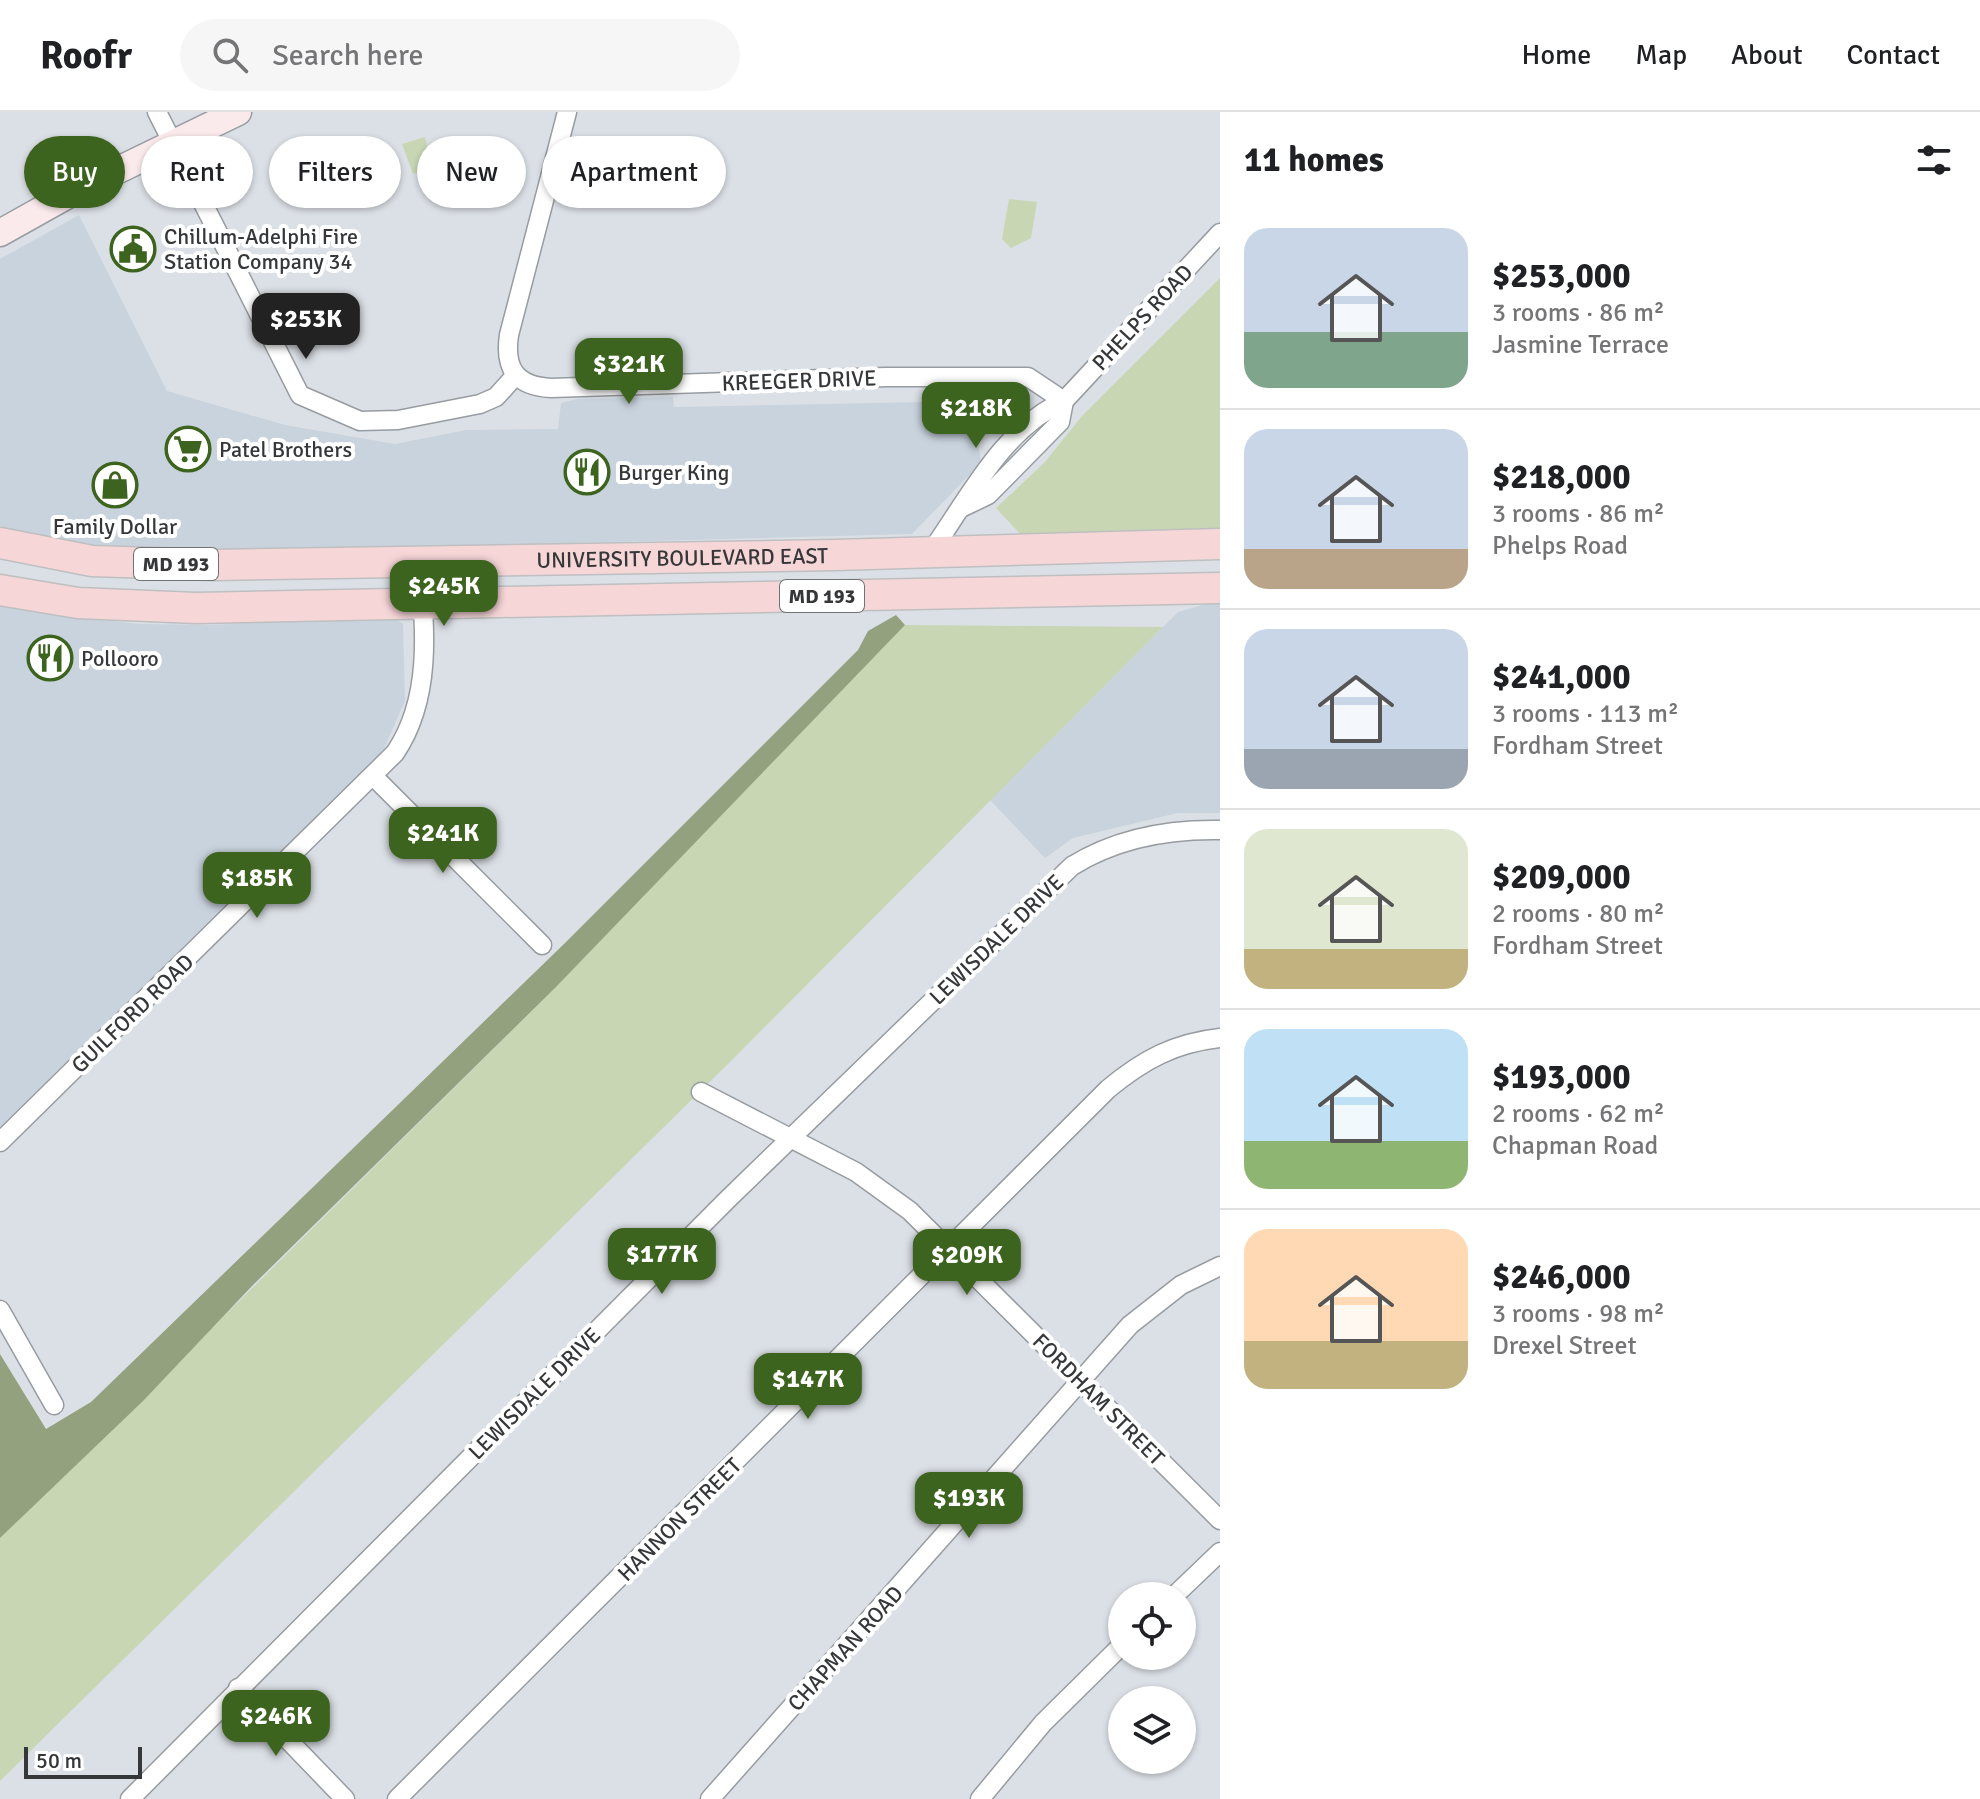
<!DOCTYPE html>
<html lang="en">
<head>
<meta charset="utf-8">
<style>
	body { margin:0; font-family:Signika,sans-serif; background:#f6f6f6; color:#202124; height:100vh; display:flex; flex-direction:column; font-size:30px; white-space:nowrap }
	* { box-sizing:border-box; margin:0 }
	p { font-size:26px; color:#757577 }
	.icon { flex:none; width:44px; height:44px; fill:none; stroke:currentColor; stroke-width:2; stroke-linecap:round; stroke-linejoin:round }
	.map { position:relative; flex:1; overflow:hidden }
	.side { display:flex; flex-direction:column; background:#fff; width:760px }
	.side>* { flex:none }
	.hud { position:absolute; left:24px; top:24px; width:760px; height:72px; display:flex; gap:16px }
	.fabs { position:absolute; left:1108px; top:1470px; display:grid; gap:16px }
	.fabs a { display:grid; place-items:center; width:88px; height:88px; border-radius:50%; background:#fff; box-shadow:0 2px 6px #0004; font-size:40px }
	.scale { position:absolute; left:24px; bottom:20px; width:118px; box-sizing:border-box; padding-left:8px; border:4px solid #353739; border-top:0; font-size:22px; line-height:28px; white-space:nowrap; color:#353739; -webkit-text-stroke:6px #fff; paint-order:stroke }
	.price { position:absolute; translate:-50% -68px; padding:0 18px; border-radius:16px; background:#3d641e; color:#fff; font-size:26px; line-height:52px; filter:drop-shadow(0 2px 4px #0008) }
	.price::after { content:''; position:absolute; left:50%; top:48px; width:24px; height:18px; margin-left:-12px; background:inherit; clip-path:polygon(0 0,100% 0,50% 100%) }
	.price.active { background:#222; color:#fff }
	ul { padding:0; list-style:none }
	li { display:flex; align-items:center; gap:24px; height:200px; padding:0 24px }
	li+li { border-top:2px solid #e0e0e0 }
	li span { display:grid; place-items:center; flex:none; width:224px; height:160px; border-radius:24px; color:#555 }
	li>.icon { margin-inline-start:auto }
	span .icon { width:96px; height:96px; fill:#fffc; stroke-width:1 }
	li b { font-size:34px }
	h2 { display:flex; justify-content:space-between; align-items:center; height:96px; padding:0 24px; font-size:34px }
	.chip { padding:0 28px; border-radius:36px; background:#fff; box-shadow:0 2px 6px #0004; font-size:28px; line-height:72px }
	.chip.active { background:#3d641e; color:#fff }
	header { display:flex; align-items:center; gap:48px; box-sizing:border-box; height:112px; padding:0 40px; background:#fff; border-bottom:2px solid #e0e0e0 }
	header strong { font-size:38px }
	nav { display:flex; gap:44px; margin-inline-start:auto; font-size:28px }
	.search { width:560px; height:72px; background:#f6f6f6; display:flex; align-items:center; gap:20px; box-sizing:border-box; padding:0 28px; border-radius:44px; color:#757577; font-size:30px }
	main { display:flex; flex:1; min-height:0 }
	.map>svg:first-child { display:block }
</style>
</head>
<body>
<header>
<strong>Roofr</strong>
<div class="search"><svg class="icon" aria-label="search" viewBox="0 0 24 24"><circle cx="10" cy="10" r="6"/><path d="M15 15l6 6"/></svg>Search here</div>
<nav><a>Home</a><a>Map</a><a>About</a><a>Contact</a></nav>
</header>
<main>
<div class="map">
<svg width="1220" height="1687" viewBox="0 0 1220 1687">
	<rect width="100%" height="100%" fill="#dbe0e6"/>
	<g fill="#c9d3dd">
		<polygon points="79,103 167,279 285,313 395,332 466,318 558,317 561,291 577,287 673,285 674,295 973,289 981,351 912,422 229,440 108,435 25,422 0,414 0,147"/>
		<polygon points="1220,488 1220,701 1178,701 1073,726 1045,746 990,688 1178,500"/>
		<polygon points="0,492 44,502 141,512 212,513 391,503 403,512 405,589 384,637 0,1015"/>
	</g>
	<g fill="#c8d6b3">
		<polygon points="425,25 430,45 436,45 439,54 413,62 402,32"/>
		<polygon points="1009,87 1037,90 1031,126 1011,136 1002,127"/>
		<polygon points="1220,166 1220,419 1022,424 996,396 1044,351 1082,304"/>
		<polygon points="905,513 1163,515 731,949 0,1669 0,1426 555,876"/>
	</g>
	<polygon fill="#93a17f" points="896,503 905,513 555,876 252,1174 143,1289 0,1426 0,1242 46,1317 91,1290 564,832 858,538 868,519"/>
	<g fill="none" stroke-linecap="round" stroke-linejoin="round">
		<g stroke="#979ca1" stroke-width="21">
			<g id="street">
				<polyline points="157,0 300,283 360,309 398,308 480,292 496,285 515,264"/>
				<path d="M567,0L509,223C504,257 516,274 551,276L886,265H1028L1064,289"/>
				<polyline points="963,395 988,383 1060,310 1064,289"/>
				<path d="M930,441C968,388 1002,317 1064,289L1220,121"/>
				<polyline points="373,664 542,833"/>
				<polyline points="701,980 856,1060 910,1099 1220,1408"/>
				<path d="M0,1030L395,641C433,585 425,514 419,449"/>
				<polyline points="0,1198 54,1293"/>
				<polyline points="1174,1484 1220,1440"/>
				<polyline points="238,1576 345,1687"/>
				<path d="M130,1687L729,1086L1072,754C1117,726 1167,717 1220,718"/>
				<path d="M397,1687L1108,977C1143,948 1174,931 1220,926"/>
				<polyline points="710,1687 1130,1213 1181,1173 1220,1154"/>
				<polyline points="980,1687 1043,1611 1122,1533"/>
			</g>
		</g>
		<g stroke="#979ca1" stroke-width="29">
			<polyline id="secondary" points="0,121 75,79 238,0"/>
		</g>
		<g stroke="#bebfc0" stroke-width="33">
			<g id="primary">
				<path id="s1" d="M0,431L92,449L215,453L835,443L1220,432"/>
				<polyline points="0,478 78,491 196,496 1220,476"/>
			</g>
		</g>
		<use href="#street" stroke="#fff" stroke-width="18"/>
		<use href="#secondary" stroke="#fbeaec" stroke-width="26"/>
		<use href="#primary" stroke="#f7d6d8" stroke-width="30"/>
	</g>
	<defs>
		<g id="civic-ring" transform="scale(2.3)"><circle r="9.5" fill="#fff" stroke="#3d641e" stroke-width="1.5"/><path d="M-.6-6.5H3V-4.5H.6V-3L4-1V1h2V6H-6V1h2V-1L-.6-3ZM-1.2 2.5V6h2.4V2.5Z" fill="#3d641e"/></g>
		<g id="supermarket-ring" transform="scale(2.3)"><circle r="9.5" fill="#fff" stroke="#3d641e" stroke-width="1.5"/><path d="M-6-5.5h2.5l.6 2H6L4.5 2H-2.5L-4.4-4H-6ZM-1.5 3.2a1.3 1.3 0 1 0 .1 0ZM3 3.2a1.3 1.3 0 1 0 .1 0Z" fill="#3d641e"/></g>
		<g id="restaurant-ring" transform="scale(2.3)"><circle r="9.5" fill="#fff" stroke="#3d641e" stroke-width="1.5"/><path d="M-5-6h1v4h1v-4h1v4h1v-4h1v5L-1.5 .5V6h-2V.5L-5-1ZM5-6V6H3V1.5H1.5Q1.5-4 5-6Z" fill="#3d641e"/></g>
		<g id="shop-ring" transform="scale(2.3)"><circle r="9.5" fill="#fff" stroke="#3d641e" stroke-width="1.5"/><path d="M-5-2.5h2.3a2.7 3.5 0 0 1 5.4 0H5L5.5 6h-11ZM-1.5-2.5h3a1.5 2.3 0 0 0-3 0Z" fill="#3d641e"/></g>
	</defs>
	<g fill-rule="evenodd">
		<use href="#civic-ring" x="133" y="137"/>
		<use href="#supermarket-ring" x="188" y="337"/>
		<use href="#restaurant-ring" x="587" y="360"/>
		<use href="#shop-ring" x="115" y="373"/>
		<use href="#restaurant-ring" x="50" y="546"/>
	</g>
	<g text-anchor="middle" stroke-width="8" stroke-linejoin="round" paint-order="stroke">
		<g fill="#fff" stroke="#727374" stroke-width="2">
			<rect x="134" y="436" width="84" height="32" rx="6"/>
			<rect x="780" y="468" width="84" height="32" rx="6"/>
		</g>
		<g font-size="20" font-weight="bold" fill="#353739">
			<text x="176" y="459">MD 193</text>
			<text x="822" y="491">MD 193</text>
		</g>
		<g font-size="22" fill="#353739" stroke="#fff" text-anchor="start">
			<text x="164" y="132">Chillum-Adelphi Fire<tspan x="164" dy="25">Station Company 34</tspan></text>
			<text x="219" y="345">Patel Brothers</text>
			<text x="618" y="368">Burger King</text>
			<text x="115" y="422" text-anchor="middle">Family Dollar</text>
			<text x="81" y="554">Pollooro</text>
		</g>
		<g font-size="22" fill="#353739" stroke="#fff">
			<text transform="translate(1142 205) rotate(-47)" y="8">PHELPS ROAD</text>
			<text transform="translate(799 268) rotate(-2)" y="8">KREEGER DRIVE</text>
			<text dy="8" stroke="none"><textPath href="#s1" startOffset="684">UNIVERSITY BOULEVARD EAST</textPath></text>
			<text transform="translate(996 827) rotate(-44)" y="8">LEWISDALE DRIVE</text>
			<text transform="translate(132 901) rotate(-44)" y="8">GUILFORD ROAD</text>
			<text transform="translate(534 1281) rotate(-45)" y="8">LEWISDALE DRIVE</text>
			<text transform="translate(1099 1287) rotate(45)" y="8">FORDHAM STREET</text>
			<text transform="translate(679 1407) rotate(-45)" y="8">HANNON STREET</text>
			<text transform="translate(845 1536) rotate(-48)" y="8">CHAPMAN ROAD</text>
		</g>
	</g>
</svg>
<div class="fabs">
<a><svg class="icon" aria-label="locate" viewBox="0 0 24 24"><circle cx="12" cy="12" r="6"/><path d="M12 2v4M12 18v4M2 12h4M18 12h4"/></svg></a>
<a><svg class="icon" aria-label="layers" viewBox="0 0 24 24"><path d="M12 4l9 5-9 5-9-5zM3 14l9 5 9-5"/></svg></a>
</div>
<div class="scale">50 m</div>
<b class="price active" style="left:306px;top:249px">$253K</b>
<b class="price" style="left:629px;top:294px">$321K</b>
<b class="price" style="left:976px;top:338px">$218K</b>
<b class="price" style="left:444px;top:516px">$245K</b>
<b class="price" style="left:443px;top:763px">$241K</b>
<b class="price" style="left:257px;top:808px">$185K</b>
<b class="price" style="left:662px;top:1184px">$177K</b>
<b class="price" style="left:967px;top:1185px">$209K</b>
<b class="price" style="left:808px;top:1309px">$147K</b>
<b class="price" style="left:969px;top:1428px">$193K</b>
<b class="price" style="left:276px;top:1646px">$246K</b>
<div class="hud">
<a class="chip active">Buy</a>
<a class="chip">Rent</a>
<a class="chip">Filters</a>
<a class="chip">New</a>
<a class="chip">Apartment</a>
</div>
</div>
<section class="side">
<h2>11 homes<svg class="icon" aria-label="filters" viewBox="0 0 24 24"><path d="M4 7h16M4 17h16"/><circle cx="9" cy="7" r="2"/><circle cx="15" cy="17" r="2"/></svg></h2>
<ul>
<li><span style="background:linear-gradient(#c9d6e8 65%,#7fa58c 0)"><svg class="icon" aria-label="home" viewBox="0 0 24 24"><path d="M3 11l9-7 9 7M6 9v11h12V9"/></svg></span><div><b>$253,000</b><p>3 rooms · 86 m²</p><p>Jasmine Terrace</p></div></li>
<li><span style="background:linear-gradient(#c9d6e8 75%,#b9a48a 0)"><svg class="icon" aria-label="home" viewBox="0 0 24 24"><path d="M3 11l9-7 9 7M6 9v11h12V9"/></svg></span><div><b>$218,000</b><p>3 rooms · 86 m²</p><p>Phelps Road</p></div></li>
<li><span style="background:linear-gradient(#c9d6e8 75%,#9aa5b1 0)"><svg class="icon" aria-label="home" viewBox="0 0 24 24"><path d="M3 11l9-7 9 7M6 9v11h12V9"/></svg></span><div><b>$241,000</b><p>3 rooms · 113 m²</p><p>Fordham Street</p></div></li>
<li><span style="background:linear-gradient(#dfe7d0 75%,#c2b280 0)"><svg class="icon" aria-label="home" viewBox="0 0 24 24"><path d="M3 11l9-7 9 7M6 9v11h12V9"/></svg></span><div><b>$209,000</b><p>2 rooms · 80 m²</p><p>Fordham Street</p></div></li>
<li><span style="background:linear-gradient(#bfe0f5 70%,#8fb573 0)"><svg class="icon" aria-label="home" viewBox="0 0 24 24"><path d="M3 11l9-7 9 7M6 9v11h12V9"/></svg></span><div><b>$193,000</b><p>2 rooms · 62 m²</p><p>Chapman Road</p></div></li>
<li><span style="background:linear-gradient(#ffd9b3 70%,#c2b280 0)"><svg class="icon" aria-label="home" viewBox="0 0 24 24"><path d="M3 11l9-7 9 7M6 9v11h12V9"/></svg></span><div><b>$246,000</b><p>3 rooms · 98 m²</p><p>Drexel Street</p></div></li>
</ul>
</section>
</main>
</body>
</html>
